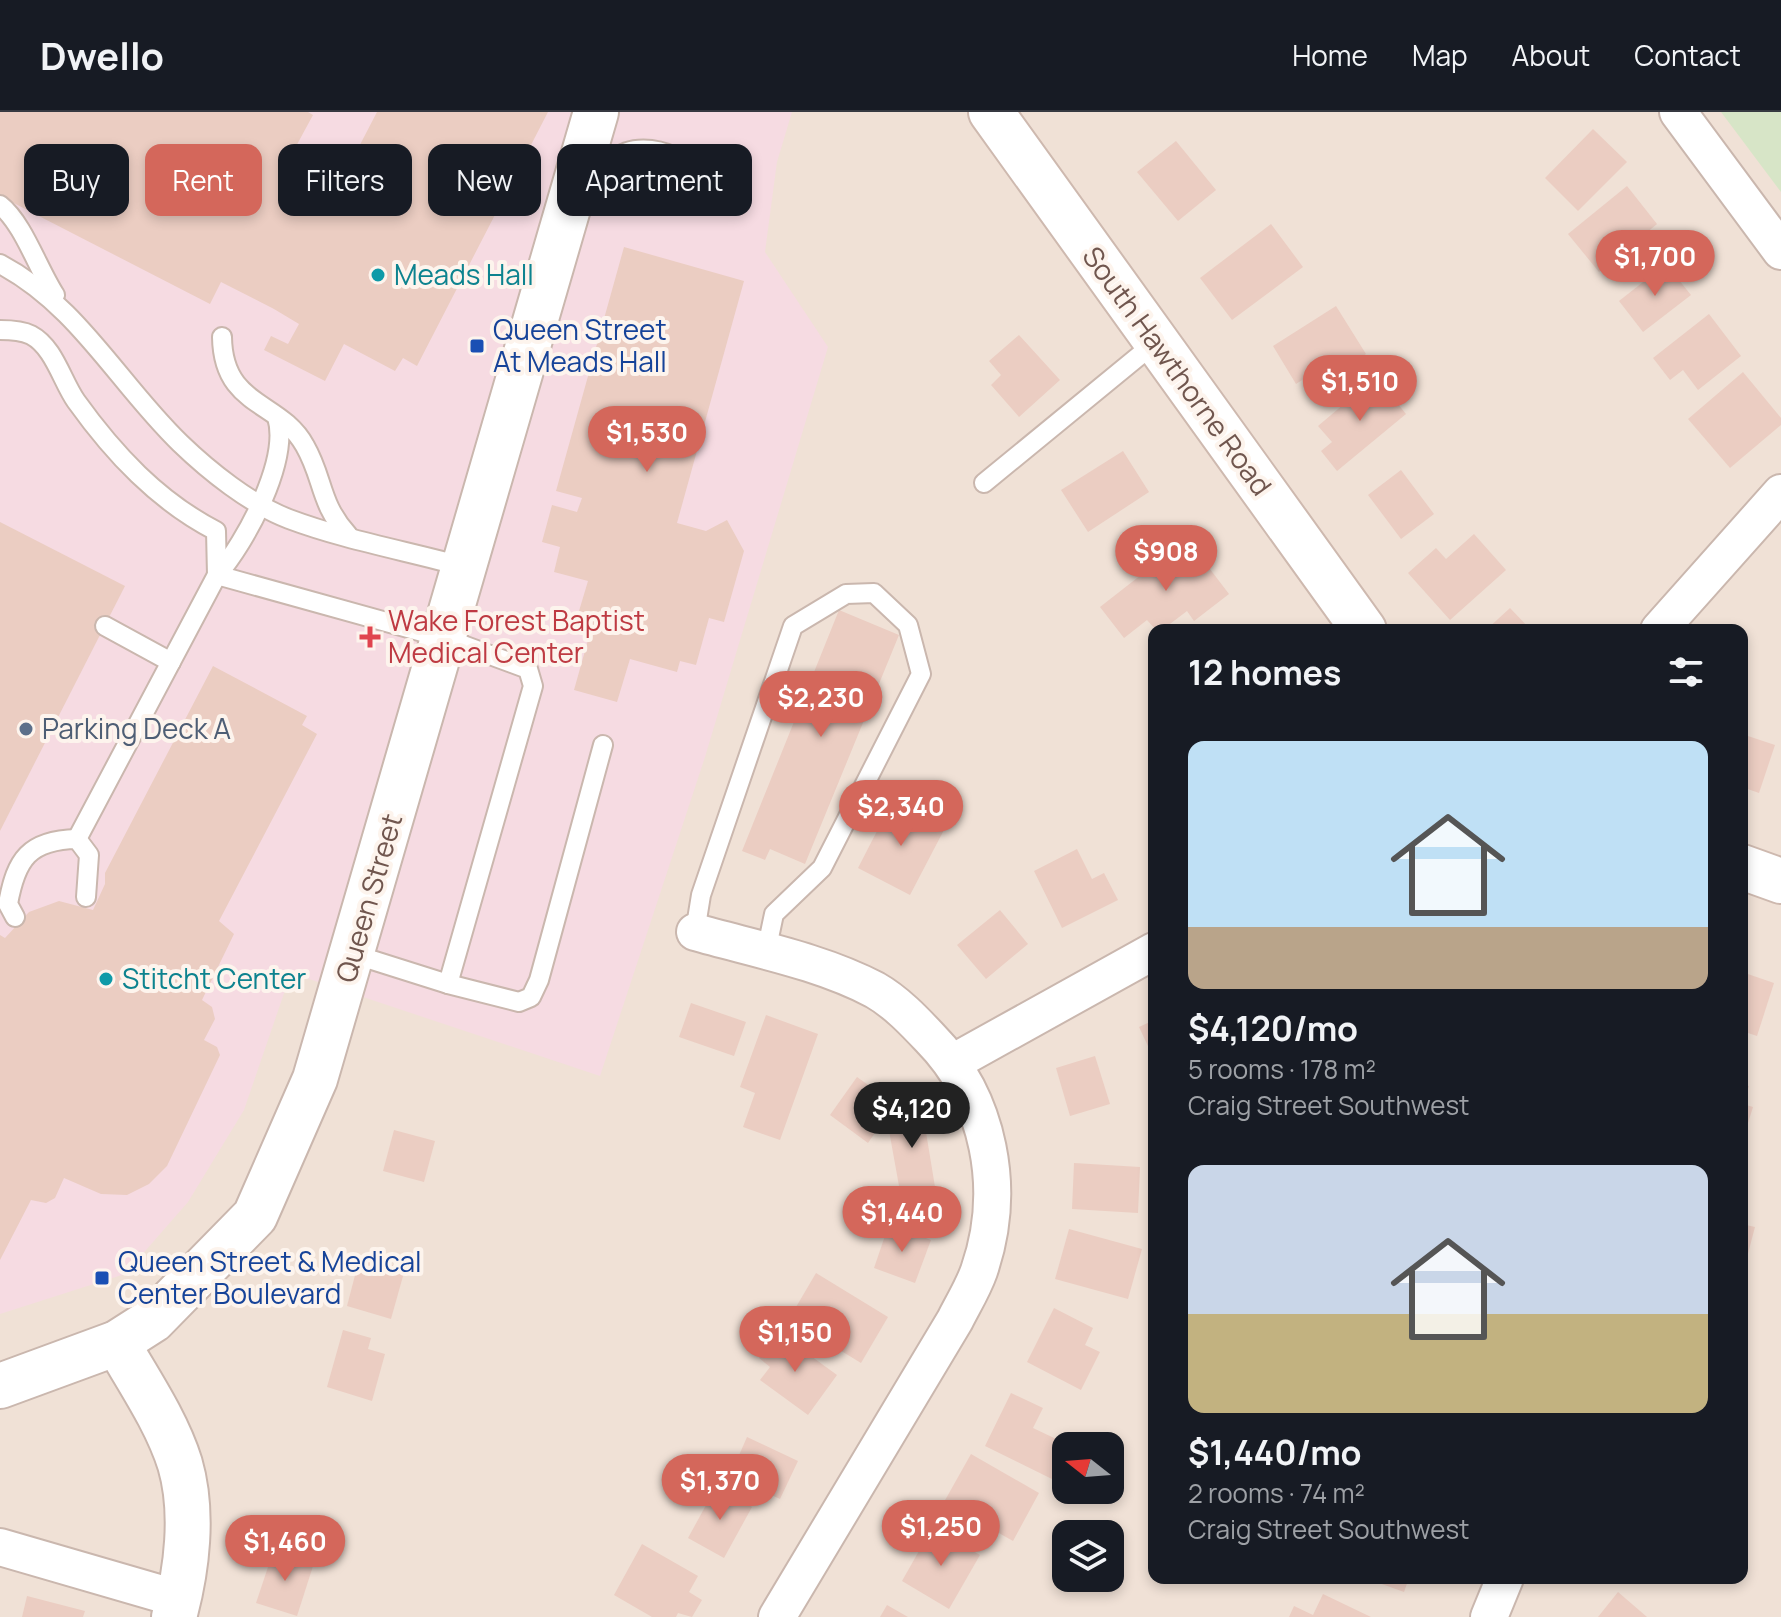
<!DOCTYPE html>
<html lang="en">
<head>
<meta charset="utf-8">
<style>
	body { margin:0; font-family:Manrope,sans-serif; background:#242831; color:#f1f3f6; height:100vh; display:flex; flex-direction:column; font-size:30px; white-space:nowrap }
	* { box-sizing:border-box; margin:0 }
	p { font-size:26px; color:#9ea1a6 }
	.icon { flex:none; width:44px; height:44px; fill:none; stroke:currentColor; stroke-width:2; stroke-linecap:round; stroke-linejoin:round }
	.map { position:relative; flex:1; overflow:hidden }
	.panel { position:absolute; left:1148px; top:512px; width:600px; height:960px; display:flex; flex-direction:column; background:#171b24; border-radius:16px; box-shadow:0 4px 12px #0003 }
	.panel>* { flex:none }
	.guide { position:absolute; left:24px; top:32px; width:760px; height:72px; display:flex; gap:16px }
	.needle { width:52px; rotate:287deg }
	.tools { position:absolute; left:1052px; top:1320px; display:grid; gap:16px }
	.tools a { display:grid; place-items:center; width:72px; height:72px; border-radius:16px; background:#171b24; box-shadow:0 4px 12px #0003; font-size:40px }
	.price { position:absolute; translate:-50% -68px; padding:0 18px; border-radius:28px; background:#d4675b; color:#fff; font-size:26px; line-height:52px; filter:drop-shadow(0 2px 4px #0008) }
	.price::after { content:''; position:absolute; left:50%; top:48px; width:24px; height:18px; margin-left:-12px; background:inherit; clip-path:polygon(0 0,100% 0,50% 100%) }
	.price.current { background:#222; color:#fff }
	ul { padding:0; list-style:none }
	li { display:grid; align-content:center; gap:16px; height:424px; padding:0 40px }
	li span { display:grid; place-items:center; height:248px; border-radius:16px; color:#555 }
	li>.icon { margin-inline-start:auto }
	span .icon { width:144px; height:144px; fill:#fffc; stroke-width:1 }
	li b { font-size:34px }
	h2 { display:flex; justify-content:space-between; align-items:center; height:96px; padding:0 40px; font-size:34px }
	.pill { padding:0 28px; border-radius:16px; background:#171b24; box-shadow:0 4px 12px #0003; font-size:28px; line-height:72px }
	.pill.current { background:#d4675b; color:#fff }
	header { display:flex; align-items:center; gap:48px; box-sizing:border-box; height:112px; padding:0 40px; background:#171b24; border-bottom:2px solid #363941 }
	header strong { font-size:38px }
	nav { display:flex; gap:44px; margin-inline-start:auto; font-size:28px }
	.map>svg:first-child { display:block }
</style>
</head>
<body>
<header>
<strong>Dwello</strong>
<nav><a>Home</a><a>Map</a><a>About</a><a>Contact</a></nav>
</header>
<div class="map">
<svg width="1781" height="1505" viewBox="0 0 1781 1505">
	<rect width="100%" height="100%" fill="#f9f0e7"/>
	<path fill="#f0e1d6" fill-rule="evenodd" d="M0,0H1781V1505H0ZM1154,518H1742V1466H1154ZM1066,1334H1110V1378H1066ZM1066,1422H1110V1466H1066Z"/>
	<polygon fill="#f6dbe2" points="0,0 792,0 777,50 765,140 828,235 705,645 600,964 291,861 244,998 188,1090 125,1162 0,1202"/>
	<polygon fill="#d7e5c7" points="1721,0 1781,0 1781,80"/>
	<g fill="#ebcdc2">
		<polygon points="0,0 308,0 313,3 287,51 337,77 377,0 548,0 417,254 403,246 395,259 344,232 325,269 264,238 271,224 288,232 299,212 274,197 221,170 210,192 0,84"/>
		<polygon points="1593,17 1627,50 1578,99 1545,66"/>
		<polygon points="1176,29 1216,78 1178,109 1137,60"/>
		<polygon points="1627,74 1657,112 1599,160 1568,122"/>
		<polygon points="1271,112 1303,155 1232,208 1200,166"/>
		<polygon points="624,135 744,169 677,411 706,419 727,408 744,439 724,510 709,506 696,553 680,549 677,560 630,547 617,590 574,578 595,503 579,499 588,469 554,460 560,435 542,430 552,393 577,400 582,386 556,379"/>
		<polygon points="1666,152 1691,183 1643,220 1619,189"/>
		<polygon points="1336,194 1366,242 1332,264 1325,253 1296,272 1273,234"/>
		<polygon points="1709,202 1741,244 1698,278 1683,258 1670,268 1653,246"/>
		<polygon points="1019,223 1060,268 1019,305 991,273 1001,263 989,249"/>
		<polygon points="1743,260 1781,306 1781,313 1730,356 1688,307"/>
		<polygon points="1376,265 1406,302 1337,359 1321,339 1332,330 1318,314"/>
		<polygon points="1123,339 1149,380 1088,420 1061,378"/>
		<polygon points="1401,358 1434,402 1401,427 1368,383"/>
		<polygon points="0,410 125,474 0,719"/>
		<polygon points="1474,422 1506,458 1450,508 1408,461 1436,436 1446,447"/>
		<polygon points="1187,427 1229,482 1194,509 1187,499 1162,518 1156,518 1147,508 1124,526 1100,495"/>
		<polygon points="1510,496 1531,518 1486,518"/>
		<polygon points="839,498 899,523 805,752 770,737 765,748 742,739"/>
		<polygon points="213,554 307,604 302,613 317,622 219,809 234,822 202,888 212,895 215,907 204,928 217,935 220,943 167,1054 149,1072 127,1083 101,1082 64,1066 55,1086 46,1091 31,1088 0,1148 0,823 5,826 29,800 59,789 93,798 105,772 105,761"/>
		<polygon points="1742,622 1775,633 1759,681 1742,675"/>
		<polygon points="893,688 945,716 910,783 858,756"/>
		<polygon points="1077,737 1092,767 1104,761 1118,788 1062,816 1034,759"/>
		<polygon points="1000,798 1028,832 986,867 957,833"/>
		<polygon points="1742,860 1774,871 1757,924 1742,919"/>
		<polygon points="691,891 746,910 734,944 679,925"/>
		<polygon points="766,903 818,922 780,1028 743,1015 755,981 740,975"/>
		<polygon points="1154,908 1154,947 1139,915"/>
		<polygon points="1095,944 1110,992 1070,1004 1056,956"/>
		<polygon points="857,965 895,992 868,1031 830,1003"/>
		<polygon points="1742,972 1749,974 1743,992 1753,995 1743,1027"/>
		<polygon points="914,984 930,997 924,1008 936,1081 901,1085 888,1013"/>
		<polygon points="394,1018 435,1029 424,1070 383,1059"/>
		<polygon points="1074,1051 1140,1055 1138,1101 1072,1097"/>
		<polygon points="889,1112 931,1128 915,1171 874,1156"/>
		<polygon points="1742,1112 1755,1115 1745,1153 1742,1152"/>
		<polygon points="1069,1117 1142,1137 1128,1187 1055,1167"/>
		<polygon points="360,1144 405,1157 391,1207 347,1194"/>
		<polygon points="816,1161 888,1205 861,1251 789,1207"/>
		<polygon points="1054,1196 1093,1216 1085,1233 1100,1240 1081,1278 1027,1250"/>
		<polygon points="343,1218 371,1226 368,1237 385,1242 372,1289 327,1275"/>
		<polygon points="778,1220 837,1263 808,1303 760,1268 770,1255 759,1246"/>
		<polygon points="1011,1281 1043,1296 1033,1316 1071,1334 1066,1334 1066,1348 1056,1369 985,1334"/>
		<polygon points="747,1325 798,1349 780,1387 730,1364"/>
		<polygon points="971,1342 1039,1381 1013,1429 944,1390"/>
		<polygon points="716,1375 752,1395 724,1446 688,1426"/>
		<polygon points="932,1416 980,1443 949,1497 902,1469"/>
		<polygon points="642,1432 698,1464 689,1480 702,1488 692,1505 678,1501 676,1505 652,1505 614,1483"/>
		<polygon points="274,1437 314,1451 297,1504 256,1491"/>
		<polygon points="1365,1466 1409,1466 1404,1480"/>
		<polygon points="1618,1480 1647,1505 1598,1505"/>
		<polygon points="1323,1482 1371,1505 1289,1505 1294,1494 1313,1503"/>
		<polygon points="27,1484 85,1499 83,1505 22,1505"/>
		<polygon points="887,1493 908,1505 880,1505"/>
	</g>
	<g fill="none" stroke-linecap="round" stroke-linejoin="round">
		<g stroke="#cab7ae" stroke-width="22">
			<g id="service">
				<path d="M582,47L614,48L627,60C648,60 661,62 675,45C656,36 630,33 614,48"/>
				<path d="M0,93C23,111 38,157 55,183"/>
				<path d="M0,152C78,193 118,271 180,331C209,359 250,392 289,407C345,428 407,439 465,455"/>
				<path d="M0,218C9,218 23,219 31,223C54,235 62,269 76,289C114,342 158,389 216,419L217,463L444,526L528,557L533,574L448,872L353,842"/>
				<path d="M222,225C223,296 280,288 305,334C324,367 319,391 348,423"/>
				<polyline points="984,371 1156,230"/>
				<polyline points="105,514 171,550"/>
				<path d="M77,727L217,463C246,430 290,348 277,305"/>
				<path d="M15,805L8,792C16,747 29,728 77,727L89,743L86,785"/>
				<polyline points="695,820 701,783 793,514 846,482 874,481 908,513 921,562 822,756 774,802 766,840"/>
				<polyline points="448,872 519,890 531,885 539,868 603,633"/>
			</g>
		</g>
		<g stroke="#cab7ae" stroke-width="40">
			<g id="minor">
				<polyline points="1678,0 1781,139"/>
				<polyline points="1659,518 1781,381"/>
				<path d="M695,820C755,837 820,849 875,878C896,890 914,909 930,926C990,987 1007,1078 979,1159C973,1176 963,1192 955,1208L777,1505"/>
				<polyline points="954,950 1154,839"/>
				<polyline points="0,1435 179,1487"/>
				<polyline points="1489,1505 1505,1466"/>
			</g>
		</g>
		<g stroke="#cab7ae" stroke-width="48">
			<g id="tertiary">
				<path d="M117,1231C139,1269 167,1310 180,1352C194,1400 187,1458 174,1505"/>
				<polyline points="0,1274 117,1231 153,1208 255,1104 315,967 596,0"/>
			</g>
		</g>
		<g stroke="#ceb9af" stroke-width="48">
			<g id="secondary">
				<polyline points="991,0 1364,518"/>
				<polyline points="1742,755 1781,769"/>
			</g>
		</g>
		<use href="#service" stroke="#fff" stroke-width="18"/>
		<use href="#minor" stroke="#fff" stroke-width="36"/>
		<use href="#tertiary" stroke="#fff" stroke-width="44"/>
		<use href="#secondary" stroke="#fff" stroke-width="44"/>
	</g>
	<g fill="#0f9aa8" stroke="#fdf4ed" stroke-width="3">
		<circle cx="378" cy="163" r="8"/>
		<circle cx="106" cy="867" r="8"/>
	</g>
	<g fill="#1a4fb4" stroke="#fdf4ed" stroke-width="3">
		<rect x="469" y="226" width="16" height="16" rx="4"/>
		<rect x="94" y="1158" width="16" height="16" rx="4"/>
	</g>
	<path fill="#e0444e" stroke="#fdf4ed" stroke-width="3" d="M366 513h8v8h8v8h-8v8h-8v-8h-8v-8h8z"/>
	<circle fill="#5c6f8a" stroke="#fdf4ed" stroke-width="3" cx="26" cy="617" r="8"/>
	<g text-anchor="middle" stroke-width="8" stroke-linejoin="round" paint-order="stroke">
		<g font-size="28" fill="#0d838f" stroke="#fdf4ed" text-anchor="start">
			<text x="394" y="173">Meads Hall</text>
			<text x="122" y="877">Stitcht Center</text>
		</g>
		<g font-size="28" fill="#164399" stroke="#fdf4ed" text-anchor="start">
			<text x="493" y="228">Queen Street<tspan x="493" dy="32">At Meads Hall</tspan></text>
			<text x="118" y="1160">Queen Street &amp; Medical<tspan x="118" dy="32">Center Boulevard</tspan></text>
		</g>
		<g font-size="28" fill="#70564e" stroke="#fdf4ed">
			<text transform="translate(1177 259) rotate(54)" y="10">South Hawthorne Road</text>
			<text transform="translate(369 786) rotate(-74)" y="10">Queen Street</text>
		</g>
		<g font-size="28" fill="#be3a42" stroke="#fdf4ed" text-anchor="start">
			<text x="388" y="519">Wake Forest Baptist<tspan x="388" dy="32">Medical Center</tspan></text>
		</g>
		<g font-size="28" fill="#4e5e75" stroke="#fdf4ed" text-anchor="start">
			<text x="42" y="627">Parking Deck A</text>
		</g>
	</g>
</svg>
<div class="tools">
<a><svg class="needle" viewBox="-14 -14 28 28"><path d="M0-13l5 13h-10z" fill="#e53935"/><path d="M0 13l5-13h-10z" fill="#9ea1a6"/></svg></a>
<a><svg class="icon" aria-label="layers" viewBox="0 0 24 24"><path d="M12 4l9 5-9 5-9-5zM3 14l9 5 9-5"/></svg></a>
</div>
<b class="price" style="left:1655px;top:186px">$1,700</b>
<b class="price" style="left:1360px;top:311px">$1,510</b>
<b class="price" style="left:647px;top:362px">$1,530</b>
<b class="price" style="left:1166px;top:481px">$908</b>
<b class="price" style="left:821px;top:627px">$2,230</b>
<b class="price" style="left:901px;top:736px">$2,340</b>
<b class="price current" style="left:912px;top:1038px">$4,120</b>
<b class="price" style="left:902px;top:1142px">$1,440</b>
<b class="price" style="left:795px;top:1262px">$1,150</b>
<b class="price" style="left:720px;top:1410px">$1,370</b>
<b class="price" style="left:941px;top:1456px">$1,250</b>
<b class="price" style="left:285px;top:1471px">$1,460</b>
<div class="guide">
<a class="pill">Buy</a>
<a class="pill current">Rent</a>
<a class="pill">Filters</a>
<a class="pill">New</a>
<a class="pill">Apartment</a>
</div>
<section class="panel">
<h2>12 homes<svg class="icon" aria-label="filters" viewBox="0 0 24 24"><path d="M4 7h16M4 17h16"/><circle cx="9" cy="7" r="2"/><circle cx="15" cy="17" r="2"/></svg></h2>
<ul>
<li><span style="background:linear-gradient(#bfe0f5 75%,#b9a48a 0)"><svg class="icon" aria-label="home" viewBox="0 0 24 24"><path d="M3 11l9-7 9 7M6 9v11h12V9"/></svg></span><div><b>$4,120/mo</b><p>5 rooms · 178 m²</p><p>Craig Street Southwest</p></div></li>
<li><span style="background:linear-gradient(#c9d6e8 60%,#c2b280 0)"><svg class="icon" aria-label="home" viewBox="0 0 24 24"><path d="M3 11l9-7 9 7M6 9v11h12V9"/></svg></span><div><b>$1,440/mo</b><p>2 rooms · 74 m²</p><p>Craig Street Southwest</p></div></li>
</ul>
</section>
</div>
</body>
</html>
